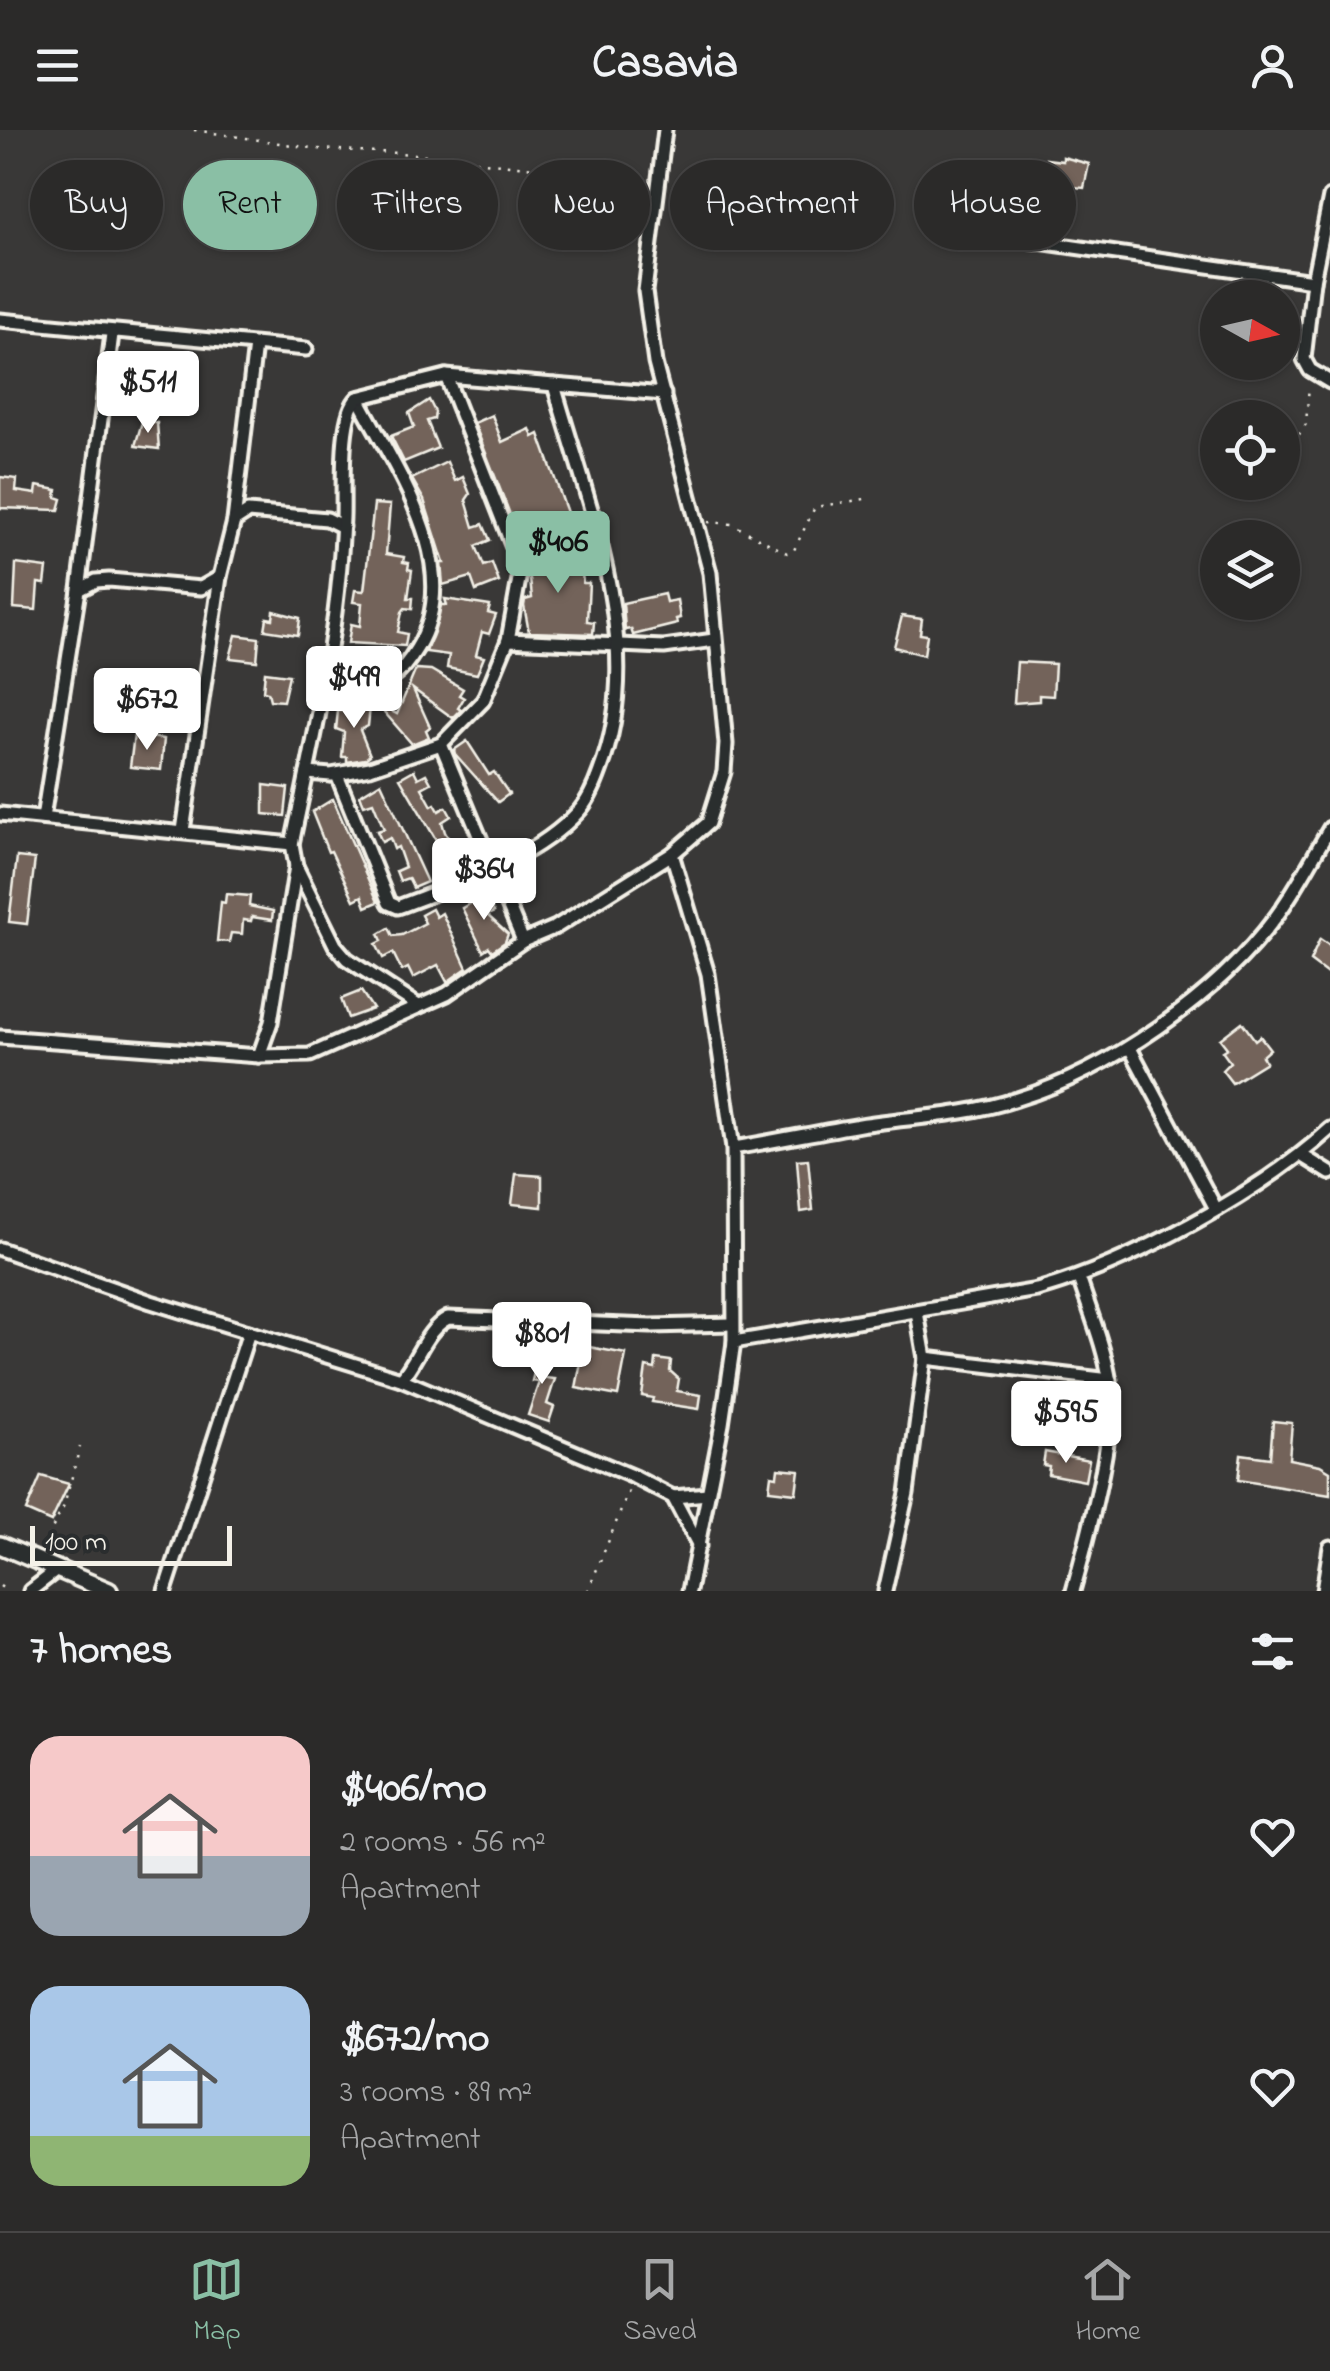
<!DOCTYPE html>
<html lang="en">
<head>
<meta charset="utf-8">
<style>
	body { margin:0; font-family:"Indie Flower",sans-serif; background:#373635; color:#f1f3f6; height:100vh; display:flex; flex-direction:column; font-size:38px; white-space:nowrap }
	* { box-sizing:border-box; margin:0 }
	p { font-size:32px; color:#a6a7a8 }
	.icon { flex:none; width:55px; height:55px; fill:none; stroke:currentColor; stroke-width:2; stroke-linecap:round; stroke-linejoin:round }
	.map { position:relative; height:1461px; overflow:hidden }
	.sheet { display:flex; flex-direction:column; background:#2b2a29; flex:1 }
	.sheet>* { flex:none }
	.top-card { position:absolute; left:30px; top:30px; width:1270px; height:90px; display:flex; gap:20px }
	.needle { width:65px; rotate:98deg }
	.fabs { position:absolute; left:1200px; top:150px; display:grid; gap:20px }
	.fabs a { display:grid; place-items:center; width:100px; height:100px; border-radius:50%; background:#2b2a29; box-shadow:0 2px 8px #0004,0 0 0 2px #474646; font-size:50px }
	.scale { position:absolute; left:30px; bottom:25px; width:202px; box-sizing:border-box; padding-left:10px; border:5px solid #f4f1e8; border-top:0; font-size:28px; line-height:35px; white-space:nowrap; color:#f4f1e8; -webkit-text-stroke:8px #2a2d2e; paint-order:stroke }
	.price { position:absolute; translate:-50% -85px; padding:0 22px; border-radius:10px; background:#fff; color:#222; font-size:32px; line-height:65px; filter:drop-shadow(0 2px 5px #0008) }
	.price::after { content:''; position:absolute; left:50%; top:60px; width:30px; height:22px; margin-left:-15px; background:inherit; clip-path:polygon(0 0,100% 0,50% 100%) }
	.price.on { background:#8abfa5; color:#111 }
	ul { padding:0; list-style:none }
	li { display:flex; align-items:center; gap:30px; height:250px; padding:0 30px }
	li span { display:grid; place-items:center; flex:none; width:280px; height:200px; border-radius:30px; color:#555 }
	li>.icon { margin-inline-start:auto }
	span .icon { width:120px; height:120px; fill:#fffc; stroke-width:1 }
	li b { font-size:42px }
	h2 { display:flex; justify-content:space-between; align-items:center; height:120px; padding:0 30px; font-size:42px }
	.tag { padding:0 35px; border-radius:45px; background:#2b2a29; box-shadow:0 2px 8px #0004,0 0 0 2px #474646; font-size:35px; line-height:90px }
	.tag.on { background:#8abfa5; color:#111 }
	header { display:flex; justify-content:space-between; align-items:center; height:130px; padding:0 30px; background:#2b2a29; font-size:45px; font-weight:700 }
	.tabs { display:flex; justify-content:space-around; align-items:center; height:140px; border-top:2px solid #474646; background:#2b2a29; font-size:28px; color:#a6a7a8 }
	.tabs a { display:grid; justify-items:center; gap:5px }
	.tabs .on { color:#8abfa5 }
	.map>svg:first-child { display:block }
</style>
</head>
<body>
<header><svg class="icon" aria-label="menu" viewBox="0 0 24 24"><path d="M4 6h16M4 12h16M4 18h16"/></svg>Casavia<svg class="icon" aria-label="person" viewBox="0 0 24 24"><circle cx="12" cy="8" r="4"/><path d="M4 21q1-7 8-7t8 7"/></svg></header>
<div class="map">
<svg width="1330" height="1461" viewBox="0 0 1330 1461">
	<rect width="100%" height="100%" fill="#393837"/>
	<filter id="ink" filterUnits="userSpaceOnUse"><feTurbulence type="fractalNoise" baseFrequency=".01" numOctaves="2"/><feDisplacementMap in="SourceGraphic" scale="20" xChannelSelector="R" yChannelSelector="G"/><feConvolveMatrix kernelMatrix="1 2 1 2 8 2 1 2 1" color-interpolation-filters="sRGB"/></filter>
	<g filter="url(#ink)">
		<g fill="#73645a" stroke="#f4f1e8" stroke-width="2.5">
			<polygon points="1063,27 1089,34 1084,58 1062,56 1061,73 1042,71 1044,48 1028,46 1030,31 1046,33 1046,29 1063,31"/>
			<polygon points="429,270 435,282 434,289 427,291 438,318 404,332 391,306 414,297 409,283"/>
			<polygon points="492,285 502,312 530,299 533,307 539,304 575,405 524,420 474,293"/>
			<polygon points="142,292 157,293 159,319 135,316"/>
			<polygon points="447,332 455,351 463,347 470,364 466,370 474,397 483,394 490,410 476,416 484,436 492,433 499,452 476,461 471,447 443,455 441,433 444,433 424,370 412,349"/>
			<polygon points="0,347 17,349 16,361 36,364 37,356 57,360 56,367 62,369 59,380 0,378"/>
			<polygon points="374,374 390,375 386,424 404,427 403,432 409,433 408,439 412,440 408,468 413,468 412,479 405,478 402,482 398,502 407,504 405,516 348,513 351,494 360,496 362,473 353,472 355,460 364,461"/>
			<polygon points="580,424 583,453 589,453 587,491 594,492 593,504 529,502 524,476 525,470 532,468 528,429"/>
			<polygon points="16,434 47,438 45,454 38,453 36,480 14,478"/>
			<polygon points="664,464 666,472 677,470 680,488 676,489 677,494 633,505 631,499 625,500 623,473"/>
			<polygon points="445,469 490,476 488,483 496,485 489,504 482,502 476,525 484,527 477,544 447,538 449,525 426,522 441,475 447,475"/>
			<polygon points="274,481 300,488 298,505 265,500 267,488 273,489"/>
			<polygon points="902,486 922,489 920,504 927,505 924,525 894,517"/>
			<polygon points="236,505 259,508 257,531 230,528"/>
			<polygon points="1017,532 1055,534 1053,566 1039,565 1039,571 1014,573"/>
			<polygon points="416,539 431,540 463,559 459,565 464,568 458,578 461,580 453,588 413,559 430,597 426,600 429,607 412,614 378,575 398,558 393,582 397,584"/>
			<polygon points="265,542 289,545 283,571 270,570 268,562 263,561"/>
			<polygon points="343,574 370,577 368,596 360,600 370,625 365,629 347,632 347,627 342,627 344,602 336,599 338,581 342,581"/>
			<polygon points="134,605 164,609 161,640 130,637"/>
			<polygon points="467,611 489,645 494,642 509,664 498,672 455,624 454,620"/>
			<polygon points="414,640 418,648 426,644 431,653 422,658 432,676 435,674 439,681 446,677 451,686 442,692 445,702 456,722 463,717 468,726 459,732 464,741 460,743 451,747 438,722 442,720 400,648"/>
			<polygon points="381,652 427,752 413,758 408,748 400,751 396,741 405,737 398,717 394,719 390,708 382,712 377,701 384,699 373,672 364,675 360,665"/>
			<polygon points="264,655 288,658 285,686 264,684"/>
			<polygon points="333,669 378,772 366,777 362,766 354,770 331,721 328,722 312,682"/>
			<polygon points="17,727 35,729 27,794 9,792"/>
			<polygon points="475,763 478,770 486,766 494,782 487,785 508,804 505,812 492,821 489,817 483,821 462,778 469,774 466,768"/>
			<polygon points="226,764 250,766 249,776 273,781 272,790 252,787 251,791 243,790 242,804 231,803 229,812 217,811 221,772 225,773"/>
			<polygon points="432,779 436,787 442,783 467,838 447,852 438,835 413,848 408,838 402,841 393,823 383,828 376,814 382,811 379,804 389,798 393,806 402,805 425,793 421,785"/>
			<polygon points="1320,809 1330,816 1330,846 1310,831"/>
			<polygon points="361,861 373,879 348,888 341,869"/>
			<polygon points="1242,892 1255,910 1260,906 1270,919 1262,926 1266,932 1232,953 1222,940 1230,932 1222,921 1227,918 1220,909"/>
			<polygon points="808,1029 813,1080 801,1082 797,1030"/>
			<polygon points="516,1044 542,1046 542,1077 512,1074"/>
			<polygon points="540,1216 551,1218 545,1248 555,1249 547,1274 554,1277 549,1292 528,1285 539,1252 532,1251"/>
			<polygon points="584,1216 626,1224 618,1266 576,1258"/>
			<polygon points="656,1229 671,1231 670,1241 679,1249 677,1261 701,1265 699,1279 652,1272 653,1268 642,1266 646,1237 655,1239"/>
			<polygon points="1273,1291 1292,1293 1289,1329 1320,1335 1330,1341 1330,1365 1238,1350 1241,1324 1270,1328"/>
			<polygon points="1045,1322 1089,1330 1085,1351 1048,1344 1049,1336 1043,1335"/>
			<polygon points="778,1338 799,1340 796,1363 769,1360 771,1345 777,1346"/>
			<polygon points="41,1346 69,1354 51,1392 26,1381"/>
		</g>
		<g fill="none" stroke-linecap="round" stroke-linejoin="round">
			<g stroke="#f4f1e8" stroke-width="19">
				<g id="street">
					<polyline points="665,0 645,161 655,233 710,443 726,614 724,642 708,693 672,724 708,844 733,1018 734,1212 722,1294 689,1461"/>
					<polyline points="940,93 1025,110 1313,151 1330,67"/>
					<polyline points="1313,151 1304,229 1310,240 1330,252"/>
					<polyline points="0,190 306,219"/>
					<polyline points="234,391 255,215"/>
					<polyline points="79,460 96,451 109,450 201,458 220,447"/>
					<polyline points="508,510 664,517 714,510"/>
					<path d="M325,561C347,559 374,559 393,547C403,540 411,528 417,518C466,438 396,340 358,268"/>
					<polyline points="441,614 523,811"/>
					<polyline points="307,643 331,645 370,638 441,614 483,571 508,510 521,438 446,246"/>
					<path d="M337,645L389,773L398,777C457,754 535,730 579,681C589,670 595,655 600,641C648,518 588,376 554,255"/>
					<polyline points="0,684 292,714"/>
					<polyline points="43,688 79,460 112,204"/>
					<polyline points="183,701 220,447 234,391 248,382 327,389 343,397"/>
					<polyline points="296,736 335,815 347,829 417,875"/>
					<polyline points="0,907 259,926 310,925 447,864 523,811 556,797 672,724"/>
					<polyline points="1130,918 1215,1077"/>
					<path d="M259,926L271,892L296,736L292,714C315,606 339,498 343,387C344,361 339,284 358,268L446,246L664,264"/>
					<path d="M733,1018C776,1011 818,1002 860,995C913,987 966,986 1017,969C1109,941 1217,866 1275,788C1296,760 1312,728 1330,698"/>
					<polyline points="1301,1025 1330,1043"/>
					<polyline points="0,1119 151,1172 401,1249 634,1347 673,1367 699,1416"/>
					<path d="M734,1212L1037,1160C1129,1134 1259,1064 1330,999"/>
					<polyline points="925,1228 1110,1250"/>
					<path d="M401,1249C418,1230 425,1200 448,1188L651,1196L732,1194"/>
					<polyline points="673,1367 708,1364"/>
					<polyline points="30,1461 57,1440"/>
					<polyline points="165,1461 249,1202"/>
					<polyline points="885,1461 907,1363 925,1228 917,1182"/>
					<path d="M1073,1461C1087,1411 1116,1302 1110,1253C1105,1218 1090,1182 1079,1148"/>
					<polyline points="1323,1461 1330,1417"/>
				</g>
			</g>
			<g stroke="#f4f1e8" stroke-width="22">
				<polyline id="secondary" points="0,1415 109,1461"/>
			</g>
			<g stroke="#f4f1e8" stroke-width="2.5" stroke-dasharray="2.5 8" stroke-linecap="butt">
				<polyline points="194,0 318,19 417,24 644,51"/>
				<polyline points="1207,314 1218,312"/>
				<polyline points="1282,315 1294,312 1306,294 1309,255"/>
				<polyline points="708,392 732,394 787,423 794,420 815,377 865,369"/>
				<polyline points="43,1416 64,1376 80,1317"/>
				<polyline points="0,1456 7,1461"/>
				<polyline points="588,1461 629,1361"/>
			</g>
			<use href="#street" stroke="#2a2d2e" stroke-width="11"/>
			<use href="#secondary" stroke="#2a2d2e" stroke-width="15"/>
		</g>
	</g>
</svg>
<div class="fabs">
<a><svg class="needle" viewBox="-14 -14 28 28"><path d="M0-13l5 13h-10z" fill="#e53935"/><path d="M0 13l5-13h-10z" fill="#a6a7a8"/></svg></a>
<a><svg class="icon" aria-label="locate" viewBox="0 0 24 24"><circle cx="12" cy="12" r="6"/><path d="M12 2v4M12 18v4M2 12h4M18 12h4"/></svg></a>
<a><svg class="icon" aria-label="layers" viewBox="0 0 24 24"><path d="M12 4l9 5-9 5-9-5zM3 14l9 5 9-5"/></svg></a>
</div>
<div class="scale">100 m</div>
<b class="price" style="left:148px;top:306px">$511</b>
<b class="price on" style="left:558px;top:466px">$406</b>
<b class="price" style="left:354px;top:601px">$499</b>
<b class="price" style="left:147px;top:623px">$672</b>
<b class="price" style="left:484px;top:793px">$364</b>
<b class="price" style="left:542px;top:1257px">$801</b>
<b class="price" style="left:1066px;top:1336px">$595</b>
<div class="top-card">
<a class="tag">Buy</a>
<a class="tag on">Rent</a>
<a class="tag">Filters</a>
<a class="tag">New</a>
<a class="tag">Apartment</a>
<a class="tag">House</a>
</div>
</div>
<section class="sheet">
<h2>7 homes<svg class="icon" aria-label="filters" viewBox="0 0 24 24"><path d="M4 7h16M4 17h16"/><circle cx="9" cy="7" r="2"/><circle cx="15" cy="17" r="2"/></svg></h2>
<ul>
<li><span style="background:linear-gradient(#f6c9c9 60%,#9aa5b1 0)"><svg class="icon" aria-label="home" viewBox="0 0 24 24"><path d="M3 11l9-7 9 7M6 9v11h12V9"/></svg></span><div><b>$406/mo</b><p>2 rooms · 56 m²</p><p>Apartment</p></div><svg class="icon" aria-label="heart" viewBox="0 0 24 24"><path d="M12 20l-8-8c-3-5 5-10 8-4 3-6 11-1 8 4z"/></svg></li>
<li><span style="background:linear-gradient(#a9c7e8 75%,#8fb573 0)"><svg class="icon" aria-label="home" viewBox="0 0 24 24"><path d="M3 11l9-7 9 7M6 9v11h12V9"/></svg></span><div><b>$672/mo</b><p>3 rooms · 89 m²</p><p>Apartment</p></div><svg class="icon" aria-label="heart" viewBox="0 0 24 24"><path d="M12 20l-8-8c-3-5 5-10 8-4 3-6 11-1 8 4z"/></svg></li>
</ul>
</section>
<nav class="tabs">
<a class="on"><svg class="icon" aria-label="map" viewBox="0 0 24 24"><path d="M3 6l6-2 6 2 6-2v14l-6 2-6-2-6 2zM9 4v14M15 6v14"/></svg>Map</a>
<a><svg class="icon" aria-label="saved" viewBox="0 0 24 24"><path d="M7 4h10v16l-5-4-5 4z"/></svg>Saved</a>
<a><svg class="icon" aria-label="home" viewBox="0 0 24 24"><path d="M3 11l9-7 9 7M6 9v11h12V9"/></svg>Home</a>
</nav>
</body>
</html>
